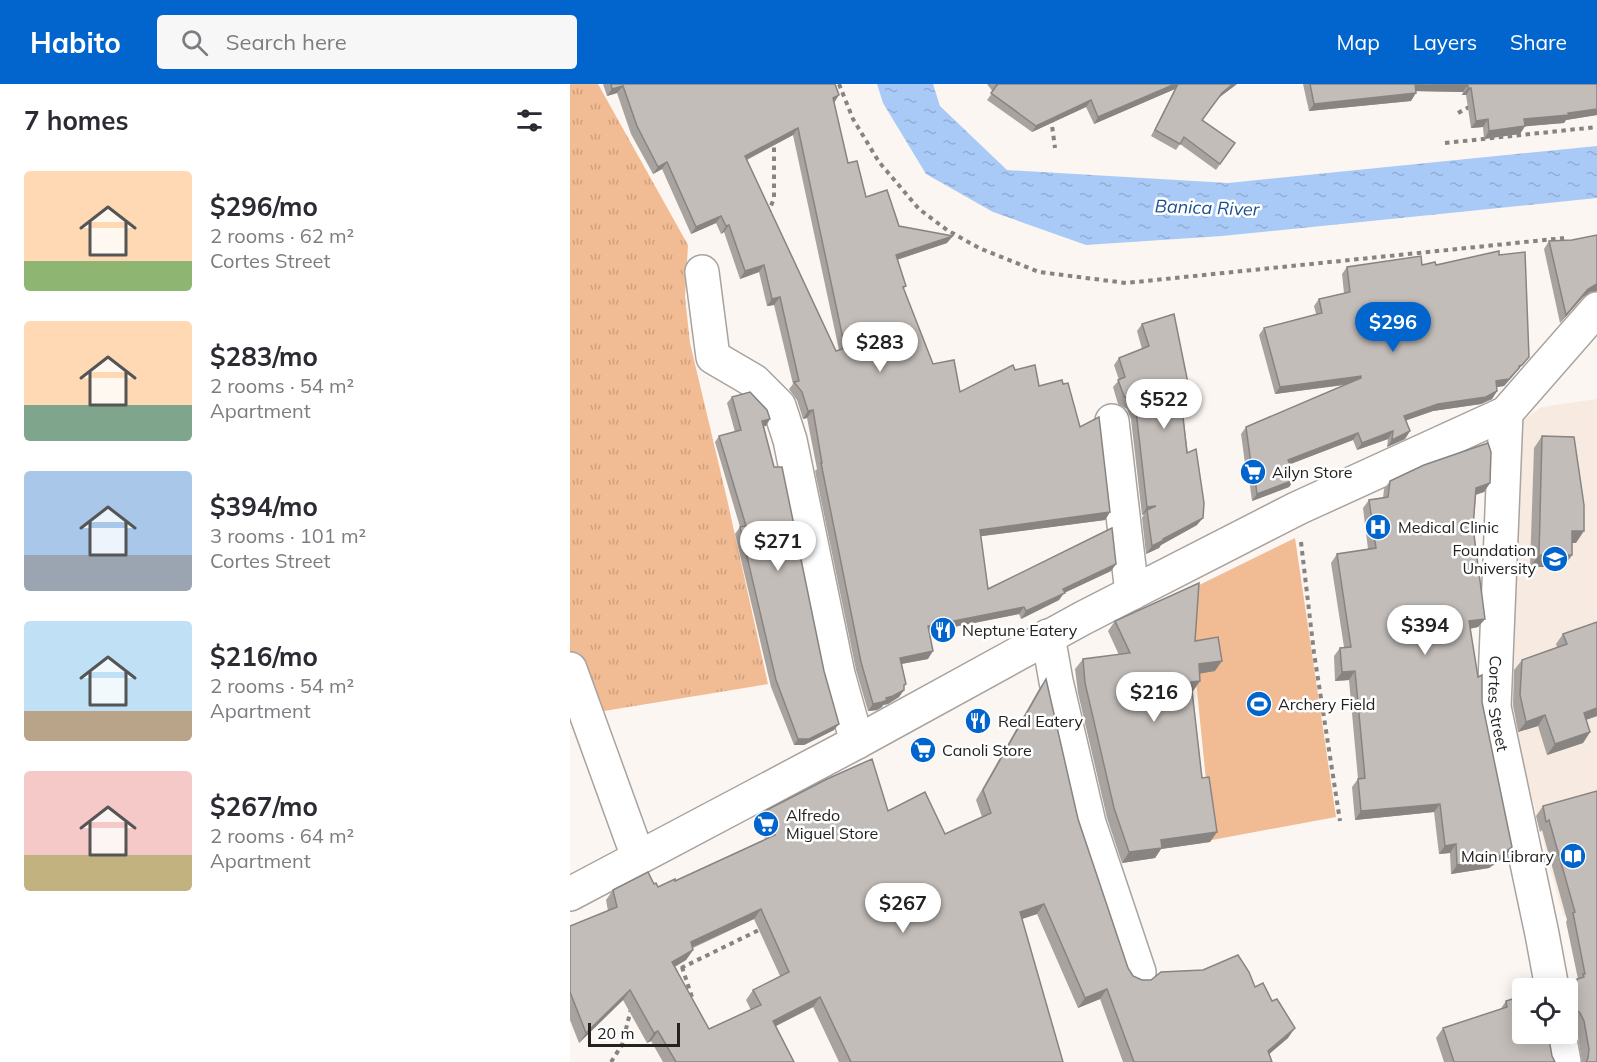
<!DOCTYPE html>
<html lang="en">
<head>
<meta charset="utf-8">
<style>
	body { margin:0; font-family:Mulish,sans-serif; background:#f7f7f7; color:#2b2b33; height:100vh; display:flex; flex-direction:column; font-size:22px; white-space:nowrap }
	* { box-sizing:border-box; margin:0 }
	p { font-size:20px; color:#7c7c81 }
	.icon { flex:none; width:33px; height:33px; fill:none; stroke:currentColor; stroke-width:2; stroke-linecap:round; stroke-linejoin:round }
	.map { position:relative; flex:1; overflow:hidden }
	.sheet { display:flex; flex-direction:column; background:#fff; width:570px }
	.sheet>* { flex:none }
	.fabs { position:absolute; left:942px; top:894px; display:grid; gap:12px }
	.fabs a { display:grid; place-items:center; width:66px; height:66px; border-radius:6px; background:#fff; box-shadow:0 3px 15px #0003; font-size:30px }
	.scale { position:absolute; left:18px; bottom:15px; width:92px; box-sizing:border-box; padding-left:6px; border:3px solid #242221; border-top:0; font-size:16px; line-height:21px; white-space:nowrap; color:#242221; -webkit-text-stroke:4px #fff; paint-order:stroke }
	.price { position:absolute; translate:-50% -51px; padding:0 14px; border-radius:21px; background:#fff; color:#222; font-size:20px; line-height:39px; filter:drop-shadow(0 2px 3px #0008) }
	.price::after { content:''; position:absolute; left:50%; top:36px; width:18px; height:14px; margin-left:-9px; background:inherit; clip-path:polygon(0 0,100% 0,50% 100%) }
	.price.on { background:#0165cd; color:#fff }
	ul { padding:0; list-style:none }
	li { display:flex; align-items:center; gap:18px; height:150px; padding:0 24px }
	li span { display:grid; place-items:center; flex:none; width:168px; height:120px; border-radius:6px; color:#555 }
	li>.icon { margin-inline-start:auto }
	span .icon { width:72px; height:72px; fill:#fffc; stroke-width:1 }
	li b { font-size:26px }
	h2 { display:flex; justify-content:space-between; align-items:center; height:72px; padding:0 24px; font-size:26px }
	header { display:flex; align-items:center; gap:36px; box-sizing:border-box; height:84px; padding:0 30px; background:#0165cd; color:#fff }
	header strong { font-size:28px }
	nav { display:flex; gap:33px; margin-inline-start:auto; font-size:21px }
	.search { width:420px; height:54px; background:#f7f7f7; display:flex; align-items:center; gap:15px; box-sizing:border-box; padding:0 21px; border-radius:6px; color:#7c7c81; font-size:22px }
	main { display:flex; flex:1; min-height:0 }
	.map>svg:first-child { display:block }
</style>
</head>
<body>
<header>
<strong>Habito</strong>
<div class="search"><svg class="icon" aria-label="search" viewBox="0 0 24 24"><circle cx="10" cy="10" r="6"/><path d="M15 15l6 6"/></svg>Search here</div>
<nav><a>Map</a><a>Layers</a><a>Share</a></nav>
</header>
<main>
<section class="sheet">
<h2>7 homes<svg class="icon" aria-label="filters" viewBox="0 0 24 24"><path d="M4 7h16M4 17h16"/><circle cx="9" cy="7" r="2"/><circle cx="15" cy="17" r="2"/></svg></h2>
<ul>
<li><span style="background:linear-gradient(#ffd9b3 75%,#8fb573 0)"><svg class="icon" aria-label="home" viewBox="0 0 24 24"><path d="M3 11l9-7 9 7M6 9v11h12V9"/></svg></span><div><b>$296/mo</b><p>2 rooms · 62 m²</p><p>Cortes Street</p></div></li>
<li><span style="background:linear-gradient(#ffd9b3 70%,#7fa58c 0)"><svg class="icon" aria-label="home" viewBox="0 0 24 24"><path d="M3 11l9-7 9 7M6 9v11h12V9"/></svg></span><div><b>$283/mo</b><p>2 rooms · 54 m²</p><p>Apartment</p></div></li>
<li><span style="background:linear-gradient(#a9c7e8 70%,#9aa5b1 0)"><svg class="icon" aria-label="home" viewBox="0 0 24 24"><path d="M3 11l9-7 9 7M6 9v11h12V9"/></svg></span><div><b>$394/mo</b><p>3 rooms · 101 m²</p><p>Cortes Street</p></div></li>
<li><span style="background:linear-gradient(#bfe0f5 75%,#b9a48a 0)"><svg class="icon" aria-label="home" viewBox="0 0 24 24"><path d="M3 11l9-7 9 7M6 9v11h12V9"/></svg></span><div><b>$216/mo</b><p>2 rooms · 54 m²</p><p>Apartment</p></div></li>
<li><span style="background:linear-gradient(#f6c9c9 70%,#c2b280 0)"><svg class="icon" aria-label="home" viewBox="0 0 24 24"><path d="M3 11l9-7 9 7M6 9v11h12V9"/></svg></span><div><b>$267/mo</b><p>2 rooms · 64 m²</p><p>Apartment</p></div></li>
</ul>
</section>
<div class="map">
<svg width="1027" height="978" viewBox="0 0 1027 978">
	<defs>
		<pattern id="grass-tufts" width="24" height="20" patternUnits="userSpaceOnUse" patternTransform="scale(1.5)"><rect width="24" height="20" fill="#f1bb93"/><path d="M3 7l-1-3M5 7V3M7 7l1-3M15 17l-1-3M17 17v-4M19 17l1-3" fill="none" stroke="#cea07e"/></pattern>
		<pattern id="water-ripples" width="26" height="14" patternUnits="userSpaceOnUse" patternTransform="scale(1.5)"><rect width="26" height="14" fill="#a9caf7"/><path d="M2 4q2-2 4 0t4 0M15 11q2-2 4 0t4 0" fill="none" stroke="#91add3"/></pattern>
	</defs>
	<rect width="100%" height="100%" fill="#fcf6f2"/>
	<polygon fill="#f6eae1" points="1027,315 1027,825 993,832 935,612 951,338 971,323"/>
	<polygon fill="url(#grass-tufts)" points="0,0 28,0 118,161 115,213 120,259 157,415 198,600 28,628 0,637"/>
	<polygon fill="#f1bb93" points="725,454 766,733 642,756 617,507"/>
	<polygon fill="url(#water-ripples)" points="307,0 363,0 370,22 437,86 658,99 1027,62 1027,114 652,152 516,161 423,128 356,90 313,19"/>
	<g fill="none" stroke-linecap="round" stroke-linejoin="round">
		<g stroke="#a8a39f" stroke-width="36">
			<g id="minor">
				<polyline points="132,188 143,273 184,297 209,322 220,356 268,590 287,658"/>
				<path id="s1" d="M936,329L924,623L972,850L982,904"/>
				<polyline points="542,337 562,509"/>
				<polyline points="478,552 486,597 519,739 569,888"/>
				<polyline points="0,585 68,773"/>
				<polyline points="0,810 287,658 513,534 728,424 936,329 1027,225"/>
				<polyline points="989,950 994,978"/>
			</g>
		</g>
		<g stroke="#868380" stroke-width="4" stroke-dasharray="4.5 4.5" stroke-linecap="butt">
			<polyline points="269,0 283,35 309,78 349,125 377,146 409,164 469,188 556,199 994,154"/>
			<polyline points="888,29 901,22"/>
			<polyline points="481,34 485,64"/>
			<polyline points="875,59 1027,43"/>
			<polyline points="198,130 204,114 204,58"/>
			<polyline points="731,458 744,569 770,737"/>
			<polyline points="112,883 123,916"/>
			<polyline points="103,888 193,844"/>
			<polyline points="41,978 52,961 61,925"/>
		</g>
		<use href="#minor" stroke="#fff" stroke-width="33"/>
	</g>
	<g fill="#a8a39f" fill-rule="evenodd">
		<path d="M33,0H265L264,19L278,79L296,113L329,142L377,159L327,176L336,202L333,205L363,280L390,308L445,286L469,302L493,300L540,428L535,436L411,452L418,505L546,480L541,487L494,509L489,516L451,535L449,530L359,548L358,575L332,580L334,606L329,613L318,620L313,621L312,623L307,626L298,627L286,586L245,387L247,385L237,334L233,335L227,316L219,305L223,300L204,221L197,222L189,188L170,195L154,148L151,150L146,139L121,150L92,85L83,90L61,50L47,9L37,12ZM223,51L269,266L266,267L177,76Z"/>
		<polygon points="417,0 667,0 647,15 633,36 665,59 646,86 610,60 606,66 581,52 605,5 524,40 516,23 462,48 417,16 423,8"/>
		<polygon points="733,0 1027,0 1027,31 996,36 994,39 955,42 950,50 914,55 913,43 901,44 896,11 892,11 893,8 846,7 841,17 739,27"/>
		<polygon points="1027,151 1027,207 1020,208 1013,213 990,239 974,165 979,157 1002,156"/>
		<polygon points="929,171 959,273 934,302 927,303 927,307 922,315 911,320 863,327 836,336 840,347 835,355 817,363 818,355 787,366 783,356 720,380 724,392 723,394 724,396 719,403 682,417 679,394 677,394 671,350 676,343 775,301 705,310 689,251 694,244 746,230 744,222 749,215 774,209 772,190 777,183 866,181"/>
		<polygon points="572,240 621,314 616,322 612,322 627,441 591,461 589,464 576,470 572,434 574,430 572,431 561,335 557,325 548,320 543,303 549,296 544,281 549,274 572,265 567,247"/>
		<polygon points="162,313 196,342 194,342 264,646 234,661 224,661 201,603 165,450 170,443 145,358 149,352 165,348 157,319"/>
		<polygon points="972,352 1006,459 1002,459 994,483 960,483 964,364"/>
		<polygon points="820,397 920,399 914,408 906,411 903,443 915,535 908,543 900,545 936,772 919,784 881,790 880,769 869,770 864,728 785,736 782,703 788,695 779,596 765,597 764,572 770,564 774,563 761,479 767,470 798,465 793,424 799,416 813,414 814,405"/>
		<polygon points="545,537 625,557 645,587 630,589 630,597 623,607 622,607 632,694 647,748 640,758 591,765 585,774 552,779 537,734 508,609 505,585 513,575 549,571 538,547"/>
		<polygon points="1027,538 1027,632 1016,636 1020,648 1013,659 977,671 968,642 948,648 943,621 944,586 952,576 987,563 986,560 993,550"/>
		<path d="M476,595L508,735L558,884L563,892L572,896L685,903L718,954L699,970L702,978H553L530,915L508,924L467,830L452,835L493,978H269L243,923L206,942L224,978H93L81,957L77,959L53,916L9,959L0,936V842L38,827L36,816L43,806L84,800L88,803L105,797L195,755L186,738L193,728L318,727L375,750L412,733L406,716L469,605ZM184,835L210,892L183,906L176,916L181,926L139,945L105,883L116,876L123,866V864Z"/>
		<polygon points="1027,707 1027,978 1012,978 1007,947 1004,938 998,934 998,910 1000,909 1000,905 1008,895 996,838 997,836 972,746 970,748 966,732 973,722"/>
		<polygon points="936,917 982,972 985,978 874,978 866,954 873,944 930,926"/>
	</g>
	<g fill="#888482">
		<polygon points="605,0 608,0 605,5 524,40 528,33"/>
		<polygon points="663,0 667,0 647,15 652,9"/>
		<polygon points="845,0 898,1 893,8 840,7"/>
		<polygon points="53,2 47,9 37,12 42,5"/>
		<polygon points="898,4 901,4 896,11 892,11"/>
		<polygon points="846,9 841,17 739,27 744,20"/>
		<polygon points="269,11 264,19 263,14"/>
		<polygon points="521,16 516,23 462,48 466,42"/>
		<polygon points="1027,25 1027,31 996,36 994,39 949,43 954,35"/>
		<polygon points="918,35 913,43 901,44 906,37"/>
		<polygon points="955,42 950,50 914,55 919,47"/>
		<polygon points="228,44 223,51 170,79 175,72"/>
		<polygon points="97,78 92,85 83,90 88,83"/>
		<polygon points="151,132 146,139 121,150 126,143"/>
		<polygon points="159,141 154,148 151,150 156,142"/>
		<polygon points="383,152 377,159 320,178 326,171"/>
		<polygon points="194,181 189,188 170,195 175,187"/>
		<polygon points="1026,200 1027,200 1027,207 1020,208 1013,213 990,239 996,231 1018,205"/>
		<polygon points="210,213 204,221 197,222 202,215"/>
		<polygon points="959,273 934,302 921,304 926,297 949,282"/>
		<polygon points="791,292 786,299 705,310 710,303"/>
		<polygon points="927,307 922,315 911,320 863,327 829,339 834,332 868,320"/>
		<polygon points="621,314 616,322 606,323 611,315"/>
		<polygon points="243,326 237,334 233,335 238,327"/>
		<polygon points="200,335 196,342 188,343 192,337"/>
		<polygon points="823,347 818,355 787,366 792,359"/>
		<polygon points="840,347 835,355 817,363 822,356"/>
		<polygon points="788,349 783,356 713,383 718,376"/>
		<polygon points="724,392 721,397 724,396 719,403 682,417 687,410"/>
		<polygon points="920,399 914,408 900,412 906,404"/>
		<polygon points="586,422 577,426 574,430 572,431 577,423"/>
		<polygon points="540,428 535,436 405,453 410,446"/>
		<polygon points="633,434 627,441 591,461 589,464 576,470 582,462 593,455"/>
		<polygon points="1002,447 1014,447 1006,459 994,459"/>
		<polygon points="969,471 1002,471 994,483 960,483"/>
		<polygon points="546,480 541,487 494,509 489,516 451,535 456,527 493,505"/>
		<polygon points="454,523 449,530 353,549 358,542"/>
		<polygon points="915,535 908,543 892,546 899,537"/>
		<polygon points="363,567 358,575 325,581 330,574"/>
		<polygon points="652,577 645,587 622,591 629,580"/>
		<polygon points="785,587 779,596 765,597 772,588"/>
		<polygon points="630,597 623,607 614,608 621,598"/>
		<polygon points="334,606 329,613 318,620 313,621 312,623 307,626 298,627 303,620"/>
		<polygon points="1027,624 1027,632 1006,639 1014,629"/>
		<polygon points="975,631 968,642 948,648 956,638"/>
		<polygon points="269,640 264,646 234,661 224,661 228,655"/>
		<polygon points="1020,648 1013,659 977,671 985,660"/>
		<polygon points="870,720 864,728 785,736 791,727"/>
		<polygon points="647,748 640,758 591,765 585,774 552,779 559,768 591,756"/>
		<polygon points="886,760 880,769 869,770 875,762"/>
		<polygon points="942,763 936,772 919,784 881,790 887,781"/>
		<polygon points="474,820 467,830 443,838 450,828"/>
		<polygon points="191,825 184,835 114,867 121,858"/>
		<polygon points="123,866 116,876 95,888 102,878"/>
		<polygon points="537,905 530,915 508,924 515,914"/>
		<polygon points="60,906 53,916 9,959 16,949"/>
		<polygon points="250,913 243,923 196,947 203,937"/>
		<polygon points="998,922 1003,923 998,930"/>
		<polygon points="725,944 718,954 691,977 698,967"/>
		<polygon points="88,947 81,957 77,959 84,949"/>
	</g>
	<g fill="#c3bdb9" stroke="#888482" stroke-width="1.5" fill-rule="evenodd">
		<path d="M41,0H265L269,11L263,14L278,79L287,77L296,113L317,106L329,142L383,152L326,171L336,202L333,203L363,280L384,276L390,308L443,281L445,286L465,281L469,302L492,296L493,300L498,299L510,343L529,333L540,428L410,446L418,505L542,444L546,480L493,505L495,509L456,527L454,523L358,542L363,567L330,574L336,600L334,601V606L323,612L316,614L317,616L312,618L303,620L291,578L251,379H252L243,326L238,327L232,308L224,298L229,297L210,213L202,215L194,181L175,187L159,141L156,142L151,132L126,143L97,78L88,83L67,42L53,2L42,5ZM228,44L275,264L266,267L175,72Z"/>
		<polygon points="426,0 605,0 528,33 521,16 466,42 421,9 427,1"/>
		<polygon points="608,0 663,0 652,9 632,36 665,59 650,80 614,53 610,60 585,46"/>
		<polygon points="740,0 845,0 846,9 744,20"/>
		<polygon points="859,0 1027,0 1027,25 998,29 999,31 954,35 955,42 919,47 918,35 906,37 901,4 898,4 898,1"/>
		<polygon points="1027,151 1027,200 1018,205 996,231 979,157 1002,156"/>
		<polygon points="929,167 929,171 955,168 959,273 952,281 949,282 949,284 939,295 926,297 927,307 916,313 868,320 834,332 840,347 822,356 823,347 792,359 788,349 718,376 724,392 723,393 724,396 687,410 684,387 682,387 676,343 791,294 791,292 710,303 694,244 752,229 749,215 780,208 777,183 851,172 852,181 865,178 866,181"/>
		<polygon points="604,230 621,314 611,315 617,369 626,365 634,419 633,434 593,455 594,456 582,462 577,426 586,422 577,423 566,327 562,318 554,312 548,296 555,293 549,274 579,262 572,240"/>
		<polygon points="180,308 197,326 200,335 192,337 204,383 212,383 254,587 269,640 239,655 228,655 206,596 170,443 176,442 149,352 171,346 162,313"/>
		<polygon points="972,352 1004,353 1014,421 1014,447 1002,447 1002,471 969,471"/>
		<polygon points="918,359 921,368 920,399 906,404 903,443 915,535 899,537 908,593 912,591 912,618 942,763 925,775 887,781 886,760 875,762 870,720 791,727 788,695 795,694 785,587 772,588 770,564 781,563 767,470 806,464 799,416 818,413 820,397 854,381"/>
		<polygon points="629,499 625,557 648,553 652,577 629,580 630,597 621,598 632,694 639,693 647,748 591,756 592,764 559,768 544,724 515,599 513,575 560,569 545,537"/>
		<polygon points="1027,538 1027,624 1014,629 1020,648 985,660 975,631 956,638 950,611 952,576 997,560 993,550"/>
		<path d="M476,595L508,735L558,884L563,892L572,896H581L591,888L633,886L668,871L679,888L685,903L693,899L702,917L707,915L725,944L698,967L702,978H564L537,905L515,914L474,820L450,828L493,978H281L250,913L203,937L224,978H106L88,947L84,949L60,906L16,949L0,908V842L47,823L43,806L78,788L84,800L86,799L88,803L105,795V797L205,751L193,728L257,695L302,675L318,727L355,708L375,750L421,729L413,706ZM191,825L219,888L183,906L191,921L139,945L102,878L123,866L121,858Z"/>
		<polygon points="1027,707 1027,978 1016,978 1018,974 1019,965 1014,937 1010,929 1003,923 998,922 998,910 1001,908 1006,901 1007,895 1014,893 1013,890 1015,890 1003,829 1005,828 979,736 976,738 973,722"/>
		<polygon points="952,912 952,950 978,950 982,972 985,978 884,978 873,944 937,923 936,917"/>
	</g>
	<defs>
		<g id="supermarket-disc" transform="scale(1.35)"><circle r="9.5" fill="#0165cd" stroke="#fff"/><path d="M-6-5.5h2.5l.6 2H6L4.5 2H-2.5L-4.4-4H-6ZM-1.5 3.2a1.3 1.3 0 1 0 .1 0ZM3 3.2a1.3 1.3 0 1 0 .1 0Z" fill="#fff"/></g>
		<g id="hospital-disc" transform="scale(1.35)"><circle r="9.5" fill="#0165cd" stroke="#fff"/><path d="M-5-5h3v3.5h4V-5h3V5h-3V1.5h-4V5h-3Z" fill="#fff"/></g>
		<g id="university-disc" transform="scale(1.35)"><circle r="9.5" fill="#0165cd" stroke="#fff"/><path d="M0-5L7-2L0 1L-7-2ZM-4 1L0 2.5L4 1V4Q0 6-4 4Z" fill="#fff"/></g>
		<g id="restaurant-disc" transform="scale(1.35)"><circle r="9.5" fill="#0165cd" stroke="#fff"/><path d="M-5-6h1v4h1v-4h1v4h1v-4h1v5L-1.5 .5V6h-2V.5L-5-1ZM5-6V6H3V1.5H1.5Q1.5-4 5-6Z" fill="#fff"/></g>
		<g id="stadium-disc" transform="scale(1.35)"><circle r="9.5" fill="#0165cd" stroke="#fff"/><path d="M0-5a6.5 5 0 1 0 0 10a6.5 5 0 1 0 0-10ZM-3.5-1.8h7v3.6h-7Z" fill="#fff"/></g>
		<g id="library-disc" transform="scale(1.35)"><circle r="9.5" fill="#0165cd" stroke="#fff"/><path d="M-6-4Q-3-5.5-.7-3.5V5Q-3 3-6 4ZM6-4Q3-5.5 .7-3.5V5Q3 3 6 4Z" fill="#fff"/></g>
	</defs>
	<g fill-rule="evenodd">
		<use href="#supermarket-disc" x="683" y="388"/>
		<use href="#hospital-disc" x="808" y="443"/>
		<use href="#university-disc" x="985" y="475"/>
		<use href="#restaurant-disc" x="373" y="546"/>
		<use href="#stadium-disc" x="689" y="620"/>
		<use href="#restaurant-disc" x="408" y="637"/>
		<use href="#supermarket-disc" x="353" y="666"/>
		<use href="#supermarket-disc" x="196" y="740"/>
		<use href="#library-disc" x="1003" y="772"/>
	</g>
	<g text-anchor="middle" stroke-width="5" stroke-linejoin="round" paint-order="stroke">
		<g font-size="16" fill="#242221" stroke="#fff" text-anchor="start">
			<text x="702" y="394">Ailyn Store</text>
			<text x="828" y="449">Medical Clinic</text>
			<text x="966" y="472" text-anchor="end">Foundation<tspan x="966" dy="18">University</tspan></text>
			<text x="392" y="552">Neptune Eatery</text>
			<text x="708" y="626">Archery Field</text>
			<text x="428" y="643">Real Eatery</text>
			<text x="372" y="672">Canoli Store</text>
			<text x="216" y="737">Alfredo<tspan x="216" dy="18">Miguel Store</tspan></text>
			<text x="984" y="778" text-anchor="end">Main Library</text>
		</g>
		<g font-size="16" fill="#242221" stroke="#fff">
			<text dy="6" stroke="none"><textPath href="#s1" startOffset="291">Cortes Street</textPath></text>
		</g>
		<g font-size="18" font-style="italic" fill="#1b4e90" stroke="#fff">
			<text transform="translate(637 124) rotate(2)" y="6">Banica River</text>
		</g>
	</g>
</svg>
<div class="fabs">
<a><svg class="icon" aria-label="locate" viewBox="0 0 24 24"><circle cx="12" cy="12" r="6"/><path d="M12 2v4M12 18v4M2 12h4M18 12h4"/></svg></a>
</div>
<div class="scale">20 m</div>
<b class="price on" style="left:823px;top:269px">$296</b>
<b class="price" style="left:310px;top:289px">$283</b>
<b class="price" style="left:594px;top:346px">$522</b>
<b class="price" style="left:208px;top:488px">$271</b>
<b class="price" style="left:855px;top:572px">$394</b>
<b class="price" style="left:584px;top:639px">$216</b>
<b class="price" style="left:333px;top:850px">$267</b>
</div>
</main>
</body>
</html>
